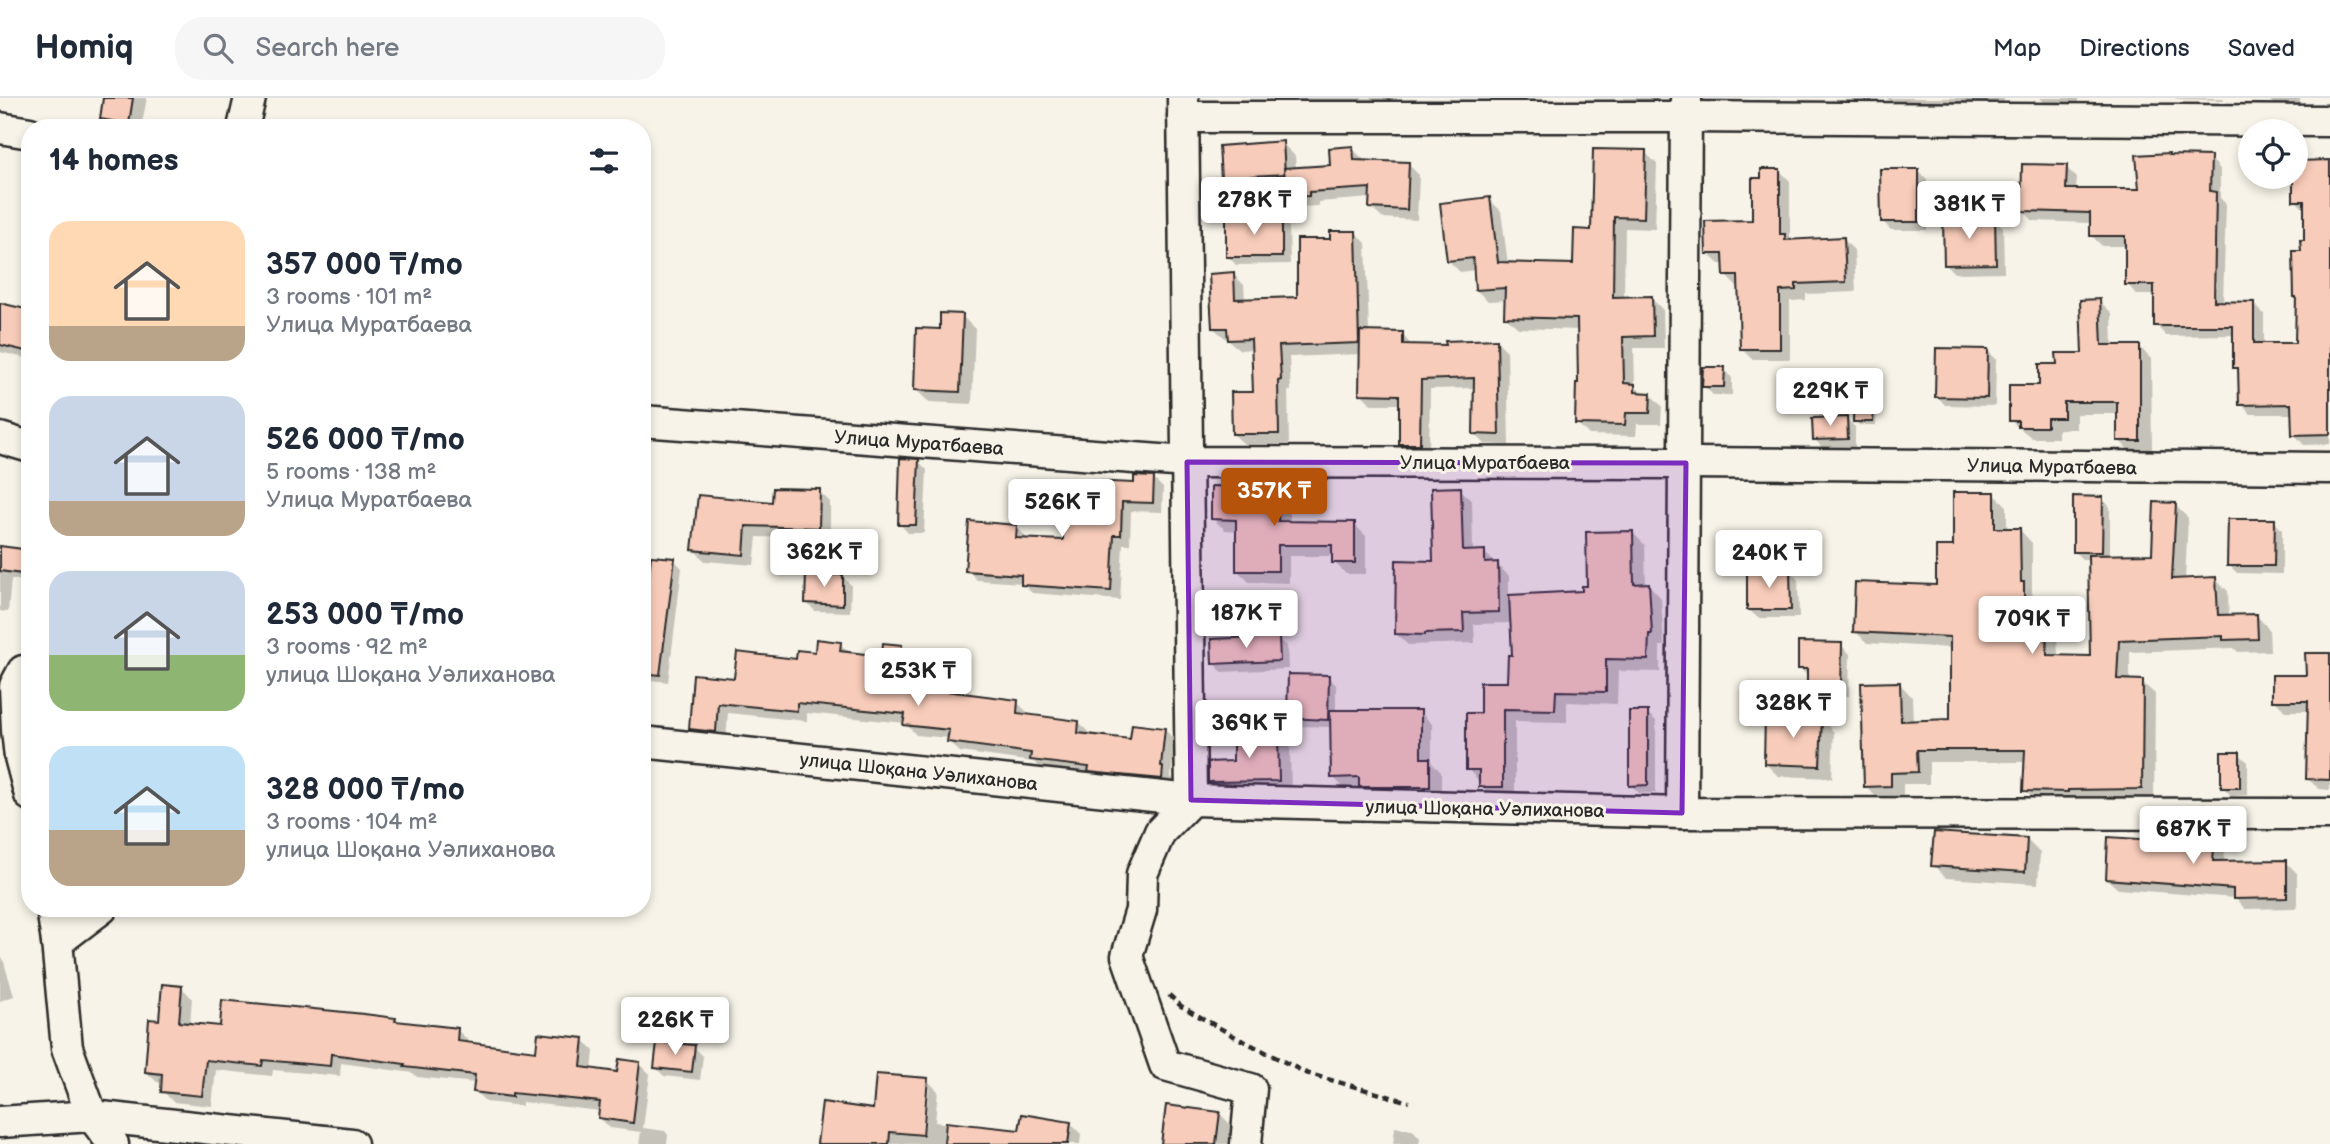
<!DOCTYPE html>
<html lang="en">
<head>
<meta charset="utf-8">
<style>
	body { margin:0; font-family:"Balsamiq Sans",sans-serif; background:#f6f6f7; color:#1f2937; height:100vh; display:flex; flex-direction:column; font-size:26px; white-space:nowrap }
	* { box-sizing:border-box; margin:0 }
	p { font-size:23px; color:#747a83 }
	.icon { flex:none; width:38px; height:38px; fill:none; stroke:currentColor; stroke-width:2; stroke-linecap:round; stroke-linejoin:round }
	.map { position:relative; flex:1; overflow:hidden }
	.details { position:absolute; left:21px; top:21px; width:630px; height:798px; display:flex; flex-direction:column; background:#fff; border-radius:28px; box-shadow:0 4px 10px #0003 }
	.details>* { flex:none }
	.buttons { position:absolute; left:2238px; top:21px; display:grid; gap:14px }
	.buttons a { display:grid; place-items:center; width:70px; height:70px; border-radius:50%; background:#fff; box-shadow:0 4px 10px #0003; font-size:35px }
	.price { position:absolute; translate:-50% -60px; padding:0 16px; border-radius:7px; background:#fff; color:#222; font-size:23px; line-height:46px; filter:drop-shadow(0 2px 4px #0008) }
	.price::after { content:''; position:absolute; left:50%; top:42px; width:21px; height:16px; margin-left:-10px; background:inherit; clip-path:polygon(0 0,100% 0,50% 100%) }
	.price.selected { background:#b45309; color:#fff }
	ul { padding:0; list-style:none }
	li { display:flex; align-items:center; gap:21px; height:175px; padding:0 28px }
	li span { display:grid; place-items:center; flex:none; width:196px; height:140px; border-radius:21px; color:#555 }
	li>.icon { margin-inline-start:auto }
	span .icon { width:84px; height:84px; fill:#fffc; stroke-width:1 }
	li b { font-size:30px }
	h2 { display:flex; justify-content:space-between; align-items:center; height:84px; padding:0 28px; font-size:30px }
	header { display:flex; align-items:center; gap:42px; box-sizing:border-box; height:98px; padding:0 35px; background:#fff; border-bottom:2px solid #e0e1e3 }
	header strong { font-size:33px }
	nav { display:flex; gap:38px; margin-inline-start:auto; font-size:24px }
	.search { width:490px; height:63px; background:#f6f6f7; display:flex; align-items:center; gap:18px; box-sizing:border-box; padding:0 24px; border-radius:28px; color:#747a83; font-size:26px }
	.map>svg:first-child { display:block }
</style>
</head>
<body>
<header>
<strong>Homiq</strong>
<div class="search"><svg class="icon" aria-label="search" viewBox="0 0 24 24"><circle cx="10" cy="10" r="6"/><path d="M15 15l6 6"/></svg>Search here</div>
<nav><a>Map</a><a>Directions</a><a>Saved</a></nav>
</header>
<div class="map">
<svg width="2330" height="1046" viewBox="0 0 2330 1046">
	<rect width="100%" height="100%" fill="#f7f3e8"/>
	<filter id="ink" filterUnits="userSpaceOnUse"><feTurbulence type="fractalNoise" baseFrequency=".0143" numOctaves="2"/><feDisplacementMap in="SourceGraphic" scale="14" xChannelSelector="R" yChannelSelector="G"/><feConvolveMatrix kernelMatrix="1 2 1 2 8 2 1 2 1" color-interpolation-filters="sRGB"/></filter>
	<g filter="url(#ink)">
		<g fill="#0003" fill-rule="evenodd">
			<polygon points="105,0 147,0 141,30 111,30 102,20"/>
			<polygon points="1296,0 1397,0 1397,4 1300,5"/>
			<polygon points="1623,0 1659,0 1659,3 1626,3"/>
			<polygon points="1887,0 2004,0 2003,10 1894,7"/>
			<polygon points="2040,0 2078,0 2078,6 2045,5"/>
			<polygon points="2175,0 2224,0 2223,2 2177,1"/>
			<polygon points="2268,0 2300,0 2300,10 2278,11"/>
			<polygon points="1282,45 1295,58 1296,71 1332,69 1352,50 1363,61 1363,64 1408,66 1419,77 1417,122 1382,120 1371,110 1371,100 1318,104 1319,108 1299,109 1288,99 1287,89 1236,92 1223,79"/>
			<polygon points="1645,54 1657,66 1655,131 1625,130 1624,201 1651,200 1663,212 1664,250 1634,250 1635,288 1643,296 1650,296 1662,308 1661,326 1637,326 1636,338 1589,337 1577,325 1580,286 1579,232 1518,230 1506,219 1506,202 1488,203 1476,192 1475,172 1460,174 1448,162 1489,101 1501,113 1508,166 1575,167 1592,133"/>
			<polygon points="2170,59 2210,60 2220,71 2220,100 2226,106 2223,205 2253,205 2264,216 2264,247 2297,247 2306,113 2295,102 2296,64 2330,64 2330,346 2304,347 2294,336 2293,316 2251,316 2241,306 2240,274 2235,269 2235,237 2166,238 2156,227 2156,197 2137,197 2127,186 2127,148 2102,148 2091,137 2091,125 2033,123 2023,112 2066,69 2077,80 2076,92 2141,92"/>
			<polygon points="1779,72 1790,83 1790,144 1843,141 1854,152 1856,194 1806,196 1806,202 1790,203 1790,261 1752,261 1742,251 1740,188 1736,188 1726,178 1725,166 1719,166 1708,156 1754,123 1763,82"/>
			<polygon points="1918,73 1927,81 1927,132 1891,132 1882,123"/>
			<polygon points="1281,120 1289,129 1290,166 1236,167 1228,158"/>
			<polygon points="1994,121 2003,129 2004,174 1954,175 1945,166"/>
			<polygon points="1355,134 1366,145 1369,235 1402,236 1412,248 1447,249 1497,243 1507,253 1509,347 1485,346 1475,336 1476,290 1430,291 1429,355 1411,355 1400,345 1401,306 1371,306 1361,295 1362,256 1289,259 1291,293 1288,293 1289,346 1244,346 1233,336 1255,296 1253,251 1240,252 1213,230 1233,176 1244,187 1245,202 1299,200 1332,143"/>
			<polygon points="2099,203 2112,215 2113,249 2139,248 2151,261 2152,354 2131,355 2119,342 2119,316 2076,316 2076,331 2058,331 2058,340 2032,340 2011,323 2059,267 2084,257"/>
			<polygon points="0,207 30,214 30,261 0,254"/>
			<polygon points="962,218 975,231 972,306 929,304 916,292 941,233"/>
			<polygon points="1987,252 1996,261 1995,308 1945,307 1937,298"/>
			<polygon points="1724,271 1732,280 1732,297 1713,297 1704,288"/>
			<polygon points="1873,295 1877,299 1876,327 1859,327 1855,323"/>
			<polygon points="1846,321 1855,329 1855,349 1823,350 1814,341"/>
			<polygon points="918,363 927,372 924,435 908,435 900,426"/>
			<polygon points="1154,381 1163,390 1162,414 1131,413 1130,446 1123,446 1120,502 1032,495 1022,485 977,482 967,472 1016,428 1025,438 1025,442 1065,444 1136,387"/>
			<polygon points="1278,391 1290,403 1290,425 1354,426 1366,438 1366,476 1346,476 1334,464 1334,458 1289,458 1289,485 1249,484 1237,472 1238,433 1225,432 1213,421"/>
			<polygon points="1460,391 1472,403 1473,454 1484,454 1509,478 1509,498 1584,495 1632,434 1645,447 1646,487 1649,487 1661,500 1664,548 1660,548 1660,574 1618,573 1617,606 1567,604 1567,624 1515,623 1515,701 1493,701 1468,671 1482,617 1509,586 1514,559 1512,525 1474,526 1475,545 1408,547 1396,536 1435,465"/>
			<polygon points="819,393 830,404 830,441 757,439 754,467 705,463 694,452 774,406"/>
			<polygon points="1994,396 2007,408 2007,432 2020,432 2032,445 2032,495 2035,501 2044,501 2056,513 2058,559 2092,560 2090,462 2083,462 2074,453 2102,400 2110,409 2110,458 2154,458 2175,407 2188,420 2185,482 2215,481 2228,493 2229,519 2257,518 2269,531 2270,553 2238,554 2234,550 2130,554 2130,583 2142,584 2155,596 2154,703 2037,705 2025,692 2026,664 1929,664 1929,686 1903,686 1903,700 1878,701 1866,688 1900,586 1912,599 1913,624 1952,622 1952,550 1867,545 1855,533 1938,489 1955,450"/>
			<polygon points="2274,423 2282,432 2282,476 2237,475 2229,467"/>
			<polygon points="0,450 30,453 30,484 11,481 8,514 0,513"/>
			<polygon points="674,462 682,470 668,584 642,581 642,532 646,532"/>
			<polygon points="1790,473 1798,482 1799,520 1758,520 1749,512"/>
			<polygon points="843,479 851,487 850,514 815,513 807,505"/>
			<polygon points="1278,540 1287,548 1288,571 1222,574 1214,565"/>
			<polygon points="840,546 851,556 884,560 901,549 912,559 910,578 924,579 935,590 947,591 951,595 1017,604 1028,615 1028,618 1079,624 1089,635 1089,638 1132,643 1164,631 1175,642 1171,679 1173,681 1172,691 1043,672 1034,664 960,654 949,644 949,640 916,637 905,625 807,615 807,623 728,615 726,644 701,641 690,631 736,582"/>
			<polygon points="1841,547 1850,556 1849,598 1817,597 1809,588 1809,579 1799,570"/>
			<polygon points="2330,556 2330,692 2319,691 2308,681 2309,613 2285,613 2274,602 2307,578"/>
			<polygon points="1328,579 1336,587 1336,614 1420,614 1432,626 1432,665 1441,674 1441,700 1373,700 1363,691 1345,691 1333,679 1332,629 1297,628 1288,620"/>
			<polygon points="1647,615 1656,623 1656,695 1639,695 1631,687"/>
			<polygon points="1821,621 1834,634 1832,680 1778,678 1765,665"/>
			<polygon points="1277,636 1290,649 1291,695 1223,696 1210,683"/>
			<polygon points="2239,656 2248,664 2248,697 2231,698 2223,689"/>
			<polygon points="2214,741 2225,752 2224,764 2286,764 2297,775 2297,810 2245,811 2235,800 2118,791 2107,781 2157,744"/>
			<polygon points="2027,742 2040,755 2038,786 1946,780 1933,767"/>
			<polygon points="0,858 3,861 14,898 0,903"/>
			<polygon points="181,889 192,900 190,927 222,930 395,922 398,925 457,932 468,942 467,946 538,955 583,942 594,953 592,972 619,976 640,966 650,976 643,1030 665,1033 668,1037 667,1046 639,1046 641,1034 610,1030 599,1019 600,1013 522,1004 522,1008 486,1004 475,993 476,985 417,979 413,975 341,965 340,978 273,972 272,978 216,972 212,1008 173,1004 163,993 163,985 157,984 146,974 161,924"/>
			<polygon points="694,949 703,958 700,982 664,978 656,970"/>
			<path d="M927,982L938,993L935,1024L1021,1034L1070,1025L1081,1036L1080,1046H819ZM925,990H929L925,1030H922Z"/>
			<polygon points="1219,1015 1232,1028 1230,1046 1162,1046"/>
			<polygon points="1395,1029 1412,1031 1420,1040 1419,1046 1393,1046"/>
		</g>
		<g fill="#f8ccba" stroke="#2b2b2b" stroke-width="2">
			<polygon points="103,0 133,0 129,26 100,21"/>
			<polygon points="1283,43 1285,76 1221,80 1219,48"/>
			<polygon points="1353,48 1354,62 1409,64 1407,112 1369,110 1370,90 1309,94 1309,98 1286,99 1284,70 1330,67 1329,50"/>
			<polygon points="1593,51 1646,52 1644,120 1614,119 1613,199 1652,198 1653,238 1623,239 1624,285 1635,286 1635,294 1651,295 1650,315 1626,315 1625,327 1575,326 1576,285 1578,285 1577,221 1504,219 1505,190 1475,192 1473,160 1447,163 1440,105 1490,99 1498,164 1573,166 1574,131 1591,132"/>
			<polygon points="2169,55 2169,57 2211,58 2210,93 2216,94 2214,203 2254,204 2254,245 2295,245 2296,199 2294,199 2293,153 2301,153 2300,142 2304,142 2304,103 2293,103 2293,79 2296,79 2296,63 2330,62 2330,336 2292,337 2291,306 2239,307 2238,270 2233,270 2233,228 2154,228 2154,187 2125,187 2125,138 2090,138 2090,115 2021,113 2022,66 2067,67 2066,91 2139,91 2136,57"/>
			<polygon points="1761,71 1780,71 1780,136 1785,136 1785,142 1844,139 1846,184 1796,186 1796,192 1780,193 1780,251 1740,251 1738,178 1724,178 1723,156 1706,156 1705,123 1752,122 1752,80 1761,80"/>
			<polygon points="1880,71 1919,71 1919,124 1881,124"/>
			<rect x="1226" y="118" width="56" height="41"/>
			<polygon points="1995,119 1996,166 1944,167 1943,120"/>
			<polygon points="1330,133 1356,133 1359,245 1279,248 1281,282 1278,283 1279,336 1232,336 1231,294 1253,294 1251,241 1228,242 1227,230 1212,230 1209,176 1234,174 1235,201 1297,199 1297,141 1330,141"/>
			<polygon points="2100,201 2102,247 2140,247 2140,343 2117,343 2117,304 2064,304 2064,320 2047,320 2047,329 2018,329 2018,323 2009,323 2009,287 2039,287 2039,266 2057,266 2056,255 2082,255 2080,202"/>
			<polygon points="0,205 30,212 30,254 0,247"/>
			<polygon points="940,215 963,216 960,294 914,292 916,230 940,231"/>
			<polygon points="1360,233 1403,234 1403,246 1446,247 1445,243 1497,241 1499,337 1473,336 1474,280 1421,282 1420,346 1399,346 1399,297 1359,296"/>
			<polygon points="1936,250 1988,251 1987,300 1935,299"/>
			<polygon points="1703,269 1725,269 1724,289 1702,289"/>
			<polygon points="1854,293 1874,293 1873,324 1853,324"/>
			<polygon points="1847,319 1848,341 1813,342 1812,320"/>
			<polygon points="900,360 919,361 916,427 898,427"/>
			<polygon points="1134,378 1154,379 1153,405 1122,404 1121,437 1114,437 1111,493 1021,487 1021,477 965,473 969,423 1017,427 1016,440 1063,442 1065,382 1134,385"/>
			<polygon points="1211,388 1279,389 1278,423 1355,424 1355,465 1332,465 1332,447 1278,447 1278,473 1236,473 1236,422 1211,421"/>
			<polygon points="1461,389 1463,453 1485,452 1485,465 1498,464 1499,514 1463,515 1464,534 1425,535 1425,537 1395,536 1396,462 1433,463 1431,390"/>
			<polygon points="773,390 820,391 819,430 746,428 744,457 692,452 698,397 772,404"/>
			<polygon points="1953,394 1995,394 1995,430 2020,430 2021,484 2024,484 2024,500 2045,499 2047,557 2090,558 2088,457 2152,456 2154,404 2176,405 2172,481 2216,479 2218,517 2257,516 2258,541 2223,542 2223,538 2119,542 2117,581 2143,582 2142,691 2068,692 2068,694 2023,693 2025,652 1917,652 1918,674 1891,675 1891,688 1864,689 1861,585 1900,584 1901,623 1950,621 1950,539 1853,534 1855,484 1936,487 1936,448 1953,448"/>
			<polygon points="2073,398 2103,399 2102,454 2073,454"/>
			<polygon points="2228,421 2275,421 2274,468 2227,468"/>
			<polygon points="1633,433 1634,486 1649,485 1652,536 1649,536 1648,562 1606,561 1606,594 1556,593 1555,612 1503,611 1503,689 1479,689 1479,672 1466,672 1466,615 1480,615 1480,584 1507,584 1508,557 1512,557 1509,497 1582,493 1582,488 1587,488 1586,434"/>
			<polygon points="0,448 30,452 30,477 0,473"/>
			<polygon points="651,458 675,460 660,577 642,575 642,530 644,530"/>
			<polygon points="1747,472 1790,472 1791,512 1747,512"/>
			<polygon points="806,476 843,477 843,507 805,505"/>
			<polygon points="1279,538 1280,563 1212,566 1211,541"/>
			<polygon points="816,541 841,544 840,553 882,558 883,545 902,547 899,575 925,577 923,587 947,589 947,593 1018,602 1017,615 1079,623 1078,635 1130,641 1132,626 1165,630 1161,668 1163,669 1162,681 1088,674 1089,669 1030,662 1031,655 947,644 949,632 903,627 905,616 797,605 797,613 718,605 716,634 689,631 693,576 734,580 737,554 796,561 797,552 815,554"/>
			<polygon points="1798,544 1842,545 1841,590 1807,589 1807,571 1798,571"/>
			<polygon points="2305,555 2330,555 2330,682 2306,681 2308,603 2272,603 2272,577 2306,577"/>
			<polygon points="1288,576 1329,577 1328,622 1287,620"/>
			<polygon points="1330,612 1421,612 1421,660 1430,660 1430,689 1359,689 1359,679 1331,680"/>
			<polygon points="1629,613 1648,613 1648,687 1629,688"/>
			<polygon points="1765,617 1822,619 1820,668 1764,666"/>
			<polygon points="1278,634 1279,683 1208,684 1208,664 1233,663 1233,635"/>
			<rect x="2221" y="654" width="19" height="36"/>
			<polygon points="1934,734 2027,740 2025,774 1931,768"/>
			<polygon points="2156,735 2215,739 2213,763 2287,762 2287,800 2233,801 2233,791 2106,781 2108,739 2155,742"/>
			<polygon points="162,886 182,888 179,924 220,928 222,902 364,916 396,920 395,923 458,930 457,943 536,953 538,935 584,940 581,969 617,974 619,961 640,964 633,1025 598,1020 600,1004 512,995 512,999 473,994 475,977 404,969 405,966 331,956 330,968 263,962 262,968 206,962 202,998 161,994 162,976 145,974 149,921 159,922"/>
			<polygon points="657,944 695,947 692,974 654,970"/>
			<polygon points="876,976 928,980 923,1037 890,1034 889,1046 817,1046 822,1004 873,1011"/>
			<polygon points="1166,1007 1220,1014 1216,1046 1161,1046"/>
			<polygon points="1022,1016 1071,1024 1068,1046 944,1046 946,1024 1019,1032"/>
		</g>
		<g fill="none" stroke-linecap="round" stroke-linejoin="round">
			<g stroke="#2b2b2b" stroke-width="35">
				<g id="minor">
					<polyline points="1183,0 1191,702 1160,734 1142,776 1141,812 1127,858 1165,967 1251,991 1246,1046"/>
					<polyline points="1183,19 1686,19 2330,23"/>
					<polyline points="0,30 30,35"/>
					<polyline points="243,30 250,0"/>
					<polyline points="642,323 1187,364 1686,365 2330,370"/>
					<polyline points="0,340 30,349"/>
					<polyline points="23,573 15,588 17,632 20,659 30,697"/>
					<polyline points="642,644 1191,702 1682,715 2330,716"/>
					<polyline points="1682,715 1686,1"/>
					<polyline points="52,810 57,844 67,950 92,1018 113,1046"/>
					<polyline points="57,844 102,810"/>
					<polyline points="0,1024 92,1018 352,1046"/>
				</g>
			</g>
			<polyline stroke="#2b2b2b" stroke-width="4.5" stroke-dasharray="7 5" stroke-linecap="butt" points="1169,897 1181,908 1232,937 1306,975 1409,1004"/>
			<use href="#minor" stroke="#f7f3e8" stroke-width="30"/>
		</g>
	</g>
	<path fill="#7b2cbf" fill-opacity="0.2" stroke="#7b2cbf" stroke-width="5" stroke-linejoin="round" d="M1187,364L1686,365L1682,715L1191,702Z"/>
	<g text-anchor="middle" stroke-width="6" stroke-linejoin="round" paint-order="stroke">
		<g font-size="19" fill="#2b2b2b" stroke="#f7f3e8">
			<text transform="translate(919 344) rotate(4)" y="7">Улица Муратбаева</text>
			<text x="1485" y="371">Улица Муратбаева</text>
			<text transform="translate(2052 368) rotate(1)" y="7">Улица Муратбаева</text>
			<text transform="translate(919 673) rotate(6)" y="7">улица Шоқана Уәлиханова</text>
			<text transform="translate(1485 710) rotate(1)" y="7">улица Шоқана Уәлиханова</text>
		</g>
	</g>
</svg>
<div class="buttons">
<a><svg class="icon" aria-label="locate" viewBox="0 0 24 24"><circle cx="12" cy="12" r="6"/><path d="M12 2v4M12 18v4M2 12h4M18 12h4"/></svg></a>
</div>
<b class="price" style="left:1254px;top:139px">278K ₸</b>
<b class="price" style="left:1969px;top:143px">381K ₸</b>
<b class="price" style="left:1830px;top:330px">229K ₸</b>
<b class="price selected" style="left:1274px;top:430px">357K ₸</b>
<b class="price" style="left:1062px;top:441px">526K ₸</b>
<b class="price" style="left:824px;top:491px">362K ₸</b>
<b class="price" style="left:1769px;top:492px">240K ₸</b>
<b class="price" style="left:1246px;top:552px">187K ₸</b>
<b class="price" style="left:2032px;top:558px">709K ₸</b>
<b class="price" style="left:918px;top:610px">253K ₸</b>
<b class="price" style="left:1793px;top:642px">328K ₸</b>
<b class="price" style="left:1249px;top:662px">369K ₸</b>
<b class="price" style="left:2193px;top:768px">687K ₸</b>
<b class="price" style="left:675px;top:959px">226K ₸</b>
<section class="details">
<h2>14 homes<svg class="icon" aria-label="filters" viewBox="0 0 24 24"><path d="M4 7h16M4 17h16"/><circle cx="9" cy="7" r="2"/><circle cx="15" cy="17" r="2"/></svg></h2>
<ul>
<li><span style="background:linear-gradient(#ffd9b3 75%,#b9a48a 0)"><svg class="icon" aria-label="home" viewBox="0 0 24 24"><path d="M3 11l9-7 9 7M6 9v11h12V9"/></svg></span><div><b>357 000 ₸/mo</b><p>3 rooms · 101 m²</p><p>Улица Муратбаева</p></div></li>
<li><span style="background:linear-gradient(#c9d6e8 75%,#b9a48a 0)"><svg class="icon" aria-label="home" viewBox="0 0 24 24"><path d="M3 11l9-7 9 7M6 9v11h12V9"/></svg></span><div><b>526 000 ₸/mo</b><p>5 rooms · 138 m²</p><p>Улица Муратбаева</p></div></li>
<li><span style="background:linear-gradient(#c9d6e8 60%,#8fb573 0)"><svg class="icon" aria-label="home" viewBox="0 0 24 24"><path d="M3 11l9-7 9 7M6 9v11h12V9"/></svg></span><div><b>253 000 ₸/mo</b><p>3 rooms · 92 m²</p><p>улица Шоқана Уәлиханова</p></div></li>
<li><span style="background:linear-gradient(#bfe0f5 60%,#b9a48a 0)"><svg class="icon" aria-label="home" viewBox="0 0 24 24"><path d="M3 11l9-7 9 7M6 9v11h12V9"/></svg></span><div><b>328 000 ₸/mo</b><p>3 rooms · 104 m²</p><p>улица Шоқана Уәлиханова</p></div></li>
</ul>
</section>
</div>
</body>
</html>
